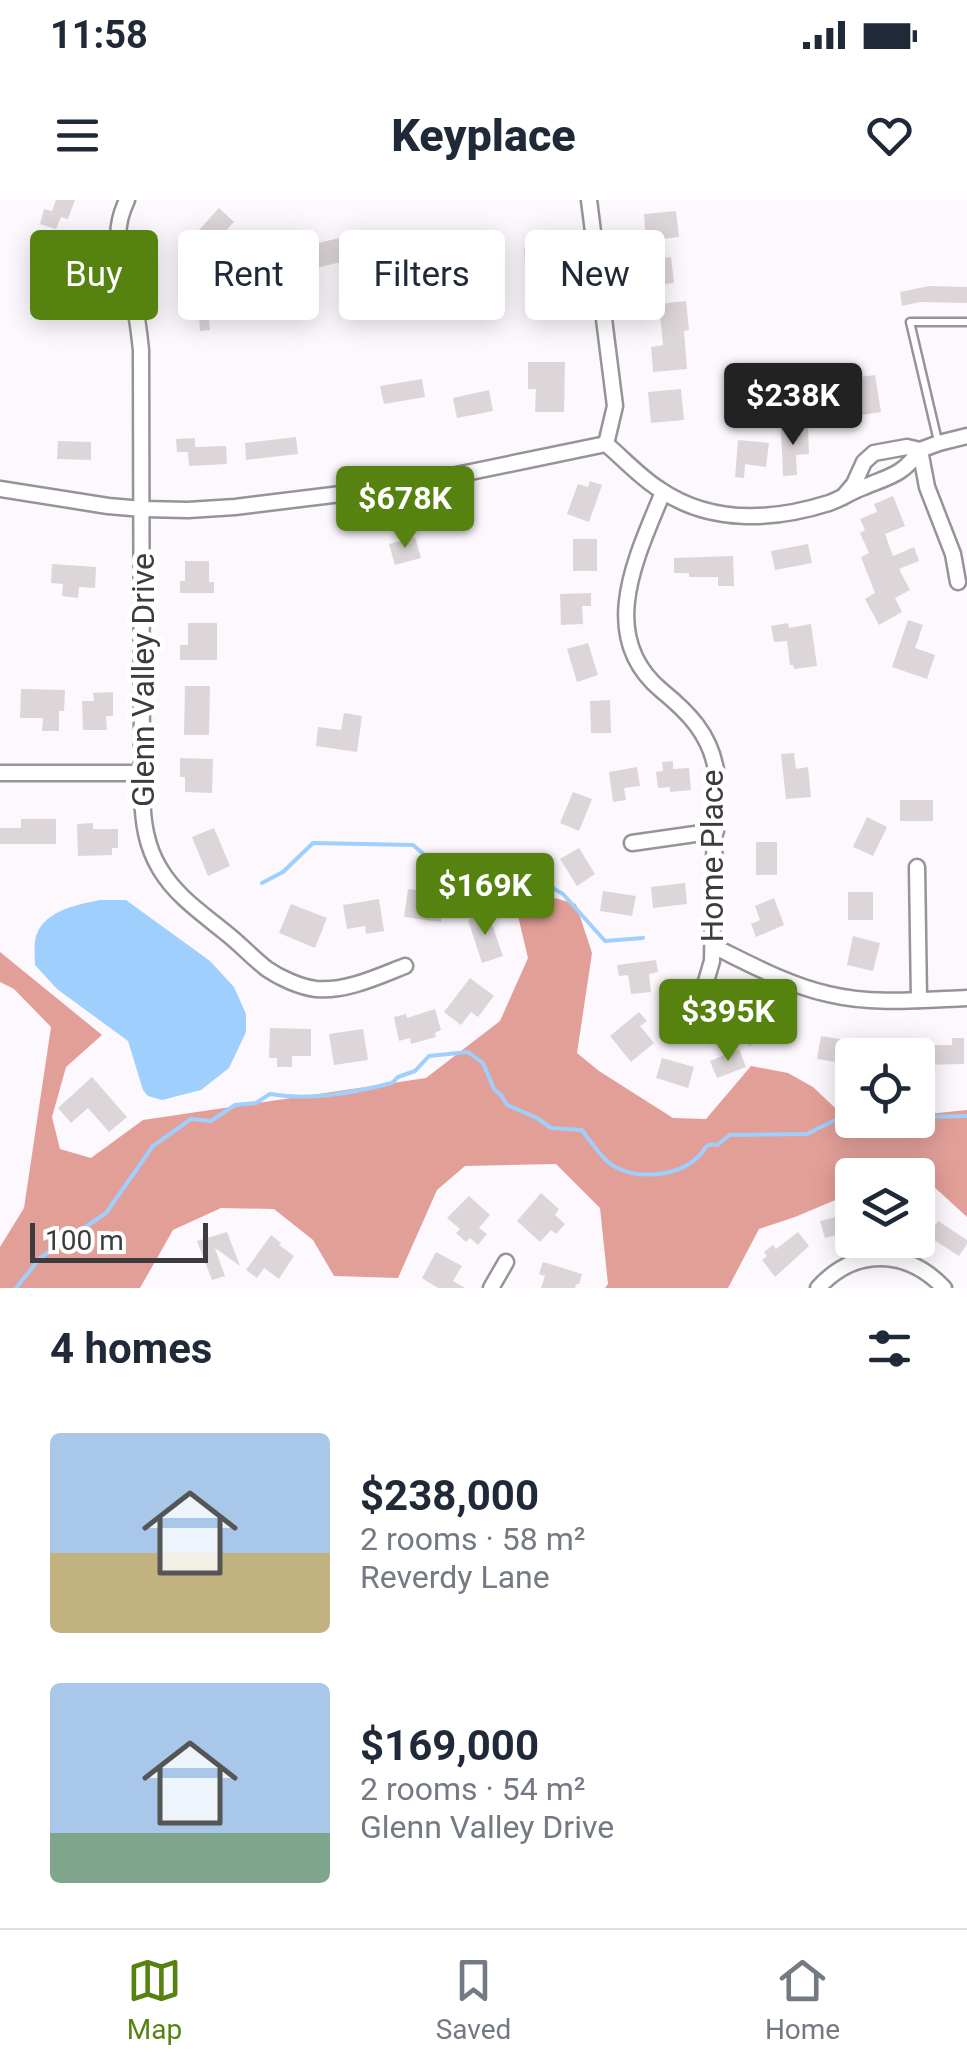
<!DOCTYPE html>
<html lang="en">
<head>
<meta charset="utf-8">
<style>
	body { margin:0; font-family:Roboto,sans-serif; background:#f6f6f7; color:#1f2937; height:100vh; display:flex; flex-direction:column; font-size:38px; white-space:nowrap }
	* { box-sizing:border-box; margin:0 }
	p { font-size:32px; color:#747a83 }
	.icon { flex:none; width:55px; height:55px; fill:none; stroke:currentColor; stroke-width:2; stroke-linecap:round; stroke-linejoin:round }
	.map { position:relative; height:1088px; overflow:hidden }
	.details { display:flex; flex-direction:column; background:#fff; flex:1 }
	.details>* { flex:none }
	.hud { position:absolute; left:30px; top:30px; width:908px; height:90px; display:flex; gap:20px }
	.tools { position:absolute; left:835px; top:838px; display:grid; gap:20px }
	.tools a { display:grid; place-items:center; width:100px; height:100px; border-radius:10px; background:#fff; box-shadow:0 5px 25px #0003; font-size:50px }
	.scale { position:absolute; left:30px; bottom:25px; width:178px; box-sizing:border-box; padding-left:10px; border:5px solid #3d3b3d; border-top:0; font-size:28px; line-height:35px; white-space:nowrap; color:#3d3b3d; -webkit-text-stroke:8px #fff; paint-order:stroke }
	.price { position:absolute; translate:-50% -85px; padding:0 22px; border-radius:10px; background:#568310; color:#fff; font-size:32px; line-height:65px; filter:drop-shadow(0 2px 5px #0008) }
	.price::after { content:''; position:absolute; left:50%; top:60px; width:30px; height:22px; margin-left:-15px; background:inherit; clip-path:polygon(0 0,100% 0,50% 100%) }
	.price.on { background:#222; color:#fff }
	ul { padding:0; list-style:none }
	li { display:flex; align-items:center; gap:30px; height:250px; padding:0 50px }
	li span { display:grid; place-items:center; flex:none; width:280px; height:200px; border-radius:10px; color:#555 }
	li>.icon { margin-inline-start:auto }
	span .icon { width:120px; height:120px; fill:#fffc; stroke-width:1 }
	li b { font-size:42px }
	h2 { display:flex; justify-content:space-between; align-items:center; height:120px; padding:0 50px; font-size:42px }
	.chip { padding:0 35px; border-radius:10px; background:#fff; box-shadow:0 5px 25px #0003; font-size:35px; line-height:90px }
	.chip.on { background:#568310; color:#fff }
	.status { display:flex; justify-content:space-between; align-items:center; height:70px; padding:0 50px; background:#fff; direction:ltr }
	.status svg { height:28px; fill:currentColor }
	header { display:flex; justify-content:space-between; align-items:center; height:130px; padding:0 50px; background:#fff; font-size:45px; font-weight:800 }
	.menu { display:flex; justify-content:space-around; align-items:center; height:140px; border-top:2px solid #e0e1e3; background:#fff; font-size:28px; color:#747a83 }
	.menu a { display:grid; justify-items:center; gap:5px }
	.menu .on { color:#568310 }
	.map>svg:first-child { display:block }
</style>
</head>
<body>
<div class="status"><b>11:58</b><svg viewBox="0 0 49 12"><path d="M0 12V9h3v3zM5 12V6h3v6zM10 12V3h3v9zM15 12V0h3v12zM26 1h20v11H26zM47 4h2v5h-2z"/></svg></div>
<header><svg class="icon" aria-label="menu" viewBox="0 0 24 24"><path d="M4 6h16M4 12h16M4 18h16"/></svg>Keyplace<svg class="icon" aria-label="heart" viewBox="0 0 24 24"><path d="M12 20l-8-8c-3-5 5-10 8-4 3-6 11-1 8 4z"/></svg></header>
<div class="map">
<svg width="967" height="1088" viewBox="0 0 967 1088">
	<rect width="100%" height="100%" fill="#fcf8fe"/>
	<polygon fill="#e29f98" points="522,689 576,704 592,753 577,853 599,871 673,918 706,919 751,866 788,873 813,887 850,922 918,920 918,915 967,910 967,1017 932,985 920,959 896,975 852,975 852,993 795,1017 759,1029 728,1088 605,1088 608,1084 600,1008 556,964 465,966 437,990 398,1078 334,1076 313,1040 274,1009 221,1008 173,1030 140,1088 0,1088 0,1047 24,1008 51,827 14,789 0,782 0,752 102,835 66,867 52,917 60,949 91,958 143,920 426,878 500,821 528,758 513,695"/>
	<path fill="#9fd0fd" d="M100,700H126L210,761L234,787L246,814V832L229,868L201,890L162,900L148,896L143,890L128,841L57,789L35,765C35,758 34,748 35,741C40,711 76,705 100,700Z"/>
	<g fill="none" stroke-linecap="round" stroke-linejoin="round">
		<g stroke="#9fd0fd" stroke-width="4">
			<polyline points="262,683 283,672 313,643 413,645 426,656 476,658 495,677 533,677 563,694 605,741 643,738"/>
			<polyline points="918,917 967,916"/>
			<path d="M16,1088L40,1058L106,1013L153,946L191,919L211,921L235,905L256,903L270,894C311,901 352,893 392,883L398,877L415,871L429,856L468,852L483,863L494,889L501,895L507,905L537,918L551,928L582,930C590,941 598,953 608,962C632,981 677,978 699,956C707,948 704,943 717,945L730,935L807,934L837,919L852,918"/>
		</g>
	</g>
	<g fill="#ddd6d9">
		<polygon points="56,0 75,0 68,19 61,17 56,29 40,24 44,9 52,11"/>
		<polygon points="219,8 234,22 206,53 191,39"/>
		<polygon points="676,11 679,37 646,41 644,14"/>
		<polygon points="339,38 345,61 308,70 302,47"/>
		<polygon points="543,46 547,106 528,108 524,48"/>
		<polygon points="671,57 674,83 643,86 640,60"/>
		<polygon points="929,86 967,87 967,103 920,102 902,106 900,92"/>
		<polygon points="206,91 210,130 200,131 199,116 191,117 189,93"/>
		<polygon points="686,101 689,130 684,131 687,169 653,172 651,147 663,145 659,104"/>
		<polygon points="528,162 565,162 564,212 535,212 536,189 528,189"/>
		<polygon points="875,175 881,212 849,217 844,179"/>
		<polygon points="422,179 425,197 384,204 380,186"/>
		<polygon points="681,189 684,220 651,223 648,192"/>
		<polygon points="489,190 493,211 457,218 453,198"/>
		<polygon points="808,228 809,254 796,255 797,275 783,276 781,229"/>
		<polygon points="296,237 298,254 246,260 245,243"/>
		<polygon points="195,238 195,247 226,246 227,264 189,266 188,252 177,252 176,239"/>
		<polygon points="738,240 769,243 766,267 745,264 744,278 735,277"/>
		<polygon points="58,241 91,242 91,260 57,259"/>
		<polygon points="590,281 602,285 589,322 567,314 578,284 588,287"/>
		<polygon points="893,296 905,326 885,334 893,356 914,347 919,361 899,369 910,390 895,398 902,412 879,425 865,399 875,393 861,357 869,353 860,333 865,330 860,319 877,312 874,304"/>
		<polygon points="415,337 421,358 395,365 389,344"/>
		<rect x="573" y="339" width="24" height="32"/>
		<polygon points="808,344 812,363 775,370 771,351"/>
		<polygon points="733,356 734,386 718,386 718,377 689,377 689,373 674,373 674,358"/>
		<polygon points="185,361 209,361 209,382 214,382 214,393 180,393 180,381 185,381"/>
		<polygon points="52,364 96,367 95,388 79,387 78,398 62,396 63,384 51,383"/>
		<polygon points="591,393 591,406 582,406 583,424 561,425 560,394"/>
		<polygon points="908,420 923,425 915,448 935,455 927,479 892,467"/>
		<polygon points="188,423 217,423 217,460 180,460 180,445 188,445"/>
		<polygon points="788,423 789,428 811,424 817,466 794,469 793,465 790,465 787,441 774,442 771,426"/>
		<polygon points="588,443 598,475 577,482 567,449"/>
		<polygon points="185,486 210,486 209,535 184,535"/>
		<polygon points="21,489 65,490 64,511 59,511 59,531 42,531 43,518 20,518"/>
		<polygon points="113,492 113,516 106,516 107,530 83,530 82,501 94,501 93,493"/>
		<polygon points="610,500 611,533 591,533 590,501"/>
		<polygon points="344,513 362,516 357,552 316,546 318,527 341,530"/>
		<polygon points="794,553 796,569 808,567 811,597 786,599 781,554"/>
		<polygon points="180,558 213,559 212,593 185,592 185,577 180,577"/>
		<polygon points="673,561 673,569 689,568 691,590 670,592 670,587 658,588 656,572 663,571 662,562"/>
		<polygon points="637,567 640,586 624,588 626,600 613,602 609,572"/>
		<polygon points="573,592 592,599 579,631 560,623"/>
		<rect x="900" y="600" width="33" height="21"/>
		<polygon points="867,617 887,627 873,656 853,647"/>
		<polygon points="21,619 56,619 56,644 0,644 0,628 21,628"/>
		<polygon points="93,623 93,629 118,629 118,648 112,648 112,655 78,656 77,624"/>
		<polygon points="214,628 230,666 208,676 192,637"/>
		<rect x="756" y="642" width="21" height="33"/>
		<polygon points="579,648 595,674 577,686 560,659"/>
		<polygon points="685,683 687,704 653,708 651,687"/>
		<polygon points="408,689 444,694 441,722 404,717"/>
		<polygon points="603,691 636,696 632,716 600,711"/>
		<rect x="848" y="692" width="25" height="28"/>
		<polygon points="774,698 784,725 756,737 751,724 760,720 755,706"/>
		<polygon points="379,699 384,731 366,734 365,726 347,729 343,705"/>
		<polygon points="291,704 327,718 315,748 279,733"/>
		<polygon points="488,713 503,756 482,763 468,720"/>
		<polygon points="853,736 880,743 873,771 847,765"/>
		<polygon points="656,760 658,772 649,774 651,792 631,794 628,775 619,776 617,765"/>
		<polygon points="470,778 494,796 478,817 471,812 461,825 444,812"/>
		<polygon points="759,801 772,813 768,817 773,821 750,846 732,829"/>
		<polygon points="435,809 441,830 435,833 436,837 411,844 410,838 399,841 394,817 406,814 407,818"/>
		<polygon points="639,812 647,821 640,826 654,843 631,862 610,836"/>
		<polygon points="270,828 311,829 311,856 292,856 292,867 277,867 277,858 269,858"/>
		<polygon points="363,829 368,860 334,865 329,834"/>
		<polygon points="821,836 852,841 848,864 817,859"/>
		<polygon points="952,838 964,838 964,864 918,865 918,849 931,849 931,845 952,845"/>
		<polygon points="739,849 746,867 717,878 710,861"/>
		<polygon points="662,858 694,867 688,888 656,878"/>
		<polygon points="92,877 127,917 109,932 88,908 71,923 58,908"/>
		<polygon points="541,993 559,1009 555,1015 565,1024 556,1034 551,1030 540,1042 517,1021"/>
		<polygon points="469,996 490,1015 479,1028 487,1034 478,1045 470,1038 466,1042 456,1033 460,1029 447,1018"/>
		<polygon points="852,1013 852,1031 825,1038 820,1021"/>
		<polygon points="938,1021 967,1040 967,1044 959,1056 928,1036"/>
		<polygon points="227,1032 240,1066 215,1048 225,1076 212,1080 197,1041"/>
		<polygon points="798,1032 809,1046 775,1077 762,1060 767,1056 764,1052 773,1045 776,1049"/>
		<polygon points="271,1035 281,1043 279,1045 294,1056 279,1079 264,1068 257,1078 246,1070"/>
		<polygon points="436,1052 462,1066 453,1081 465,1088 438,1088 422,1078"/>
		<polygon points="543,1062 582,1074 579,1084 576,1084 575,1088 541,1088 545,1076 539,1074"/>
	</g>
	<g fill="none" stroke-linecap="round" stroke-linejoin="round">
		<g stroke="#979499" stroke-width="11">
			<polyline id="service" points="938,241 910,122 967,122"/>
		</g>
		<g stroke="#979499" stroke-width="19">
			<g id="minor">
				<path d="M127,0C109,38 123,57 132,94C137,113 139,131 141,150L142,596C143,622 146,646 160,669C176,696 203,714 226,733C240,744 253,758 267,769C280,778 300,787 316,789C346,792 379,776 405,766"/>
				<polyline points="589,0 615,206 606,244"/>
				<path d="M0,289L108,306L143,309L188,310L235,307L398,287L606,244C624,259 640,277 659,289C710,324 772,321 829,303C841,299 852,291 864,287C890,276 903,275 920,250L907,247L874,253L864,262L854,284L843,297"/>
				<path d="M663,292C637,356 596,435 661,490C688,512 710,534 716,570L712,761L702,795L689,811"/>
				<polyline points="958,382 953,354 927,287 920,250 939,243 967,236"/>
				<polyline points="0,573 143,573"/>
				<polyline points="632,643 716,631"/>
				<polyline points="917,667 919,800"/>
				<path d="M713,746C750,764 788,785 828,794C873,805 921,800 967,798"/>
				<polyline points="491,1088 506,1062"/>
				<path d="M818,1088C855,1047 907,1049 944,1088"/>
			</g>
		</g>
		<use href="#service" stroke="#fff" stroke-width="6"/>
		<use href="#minor" stroke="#fff" stroke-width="14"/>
	</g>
	<g text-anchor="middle" stroke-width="10" stroke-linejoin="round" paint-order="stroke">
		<g font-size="32" fill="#3d3b3d" stroke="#fff">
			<text transform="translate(143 480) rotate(-90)" y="11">Glenn Valley Drive</text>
			<text transform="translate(712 656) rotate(-90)" y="11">Home Place</text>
		</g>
	</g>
</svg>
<div class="tools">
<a><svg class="icon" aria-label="locate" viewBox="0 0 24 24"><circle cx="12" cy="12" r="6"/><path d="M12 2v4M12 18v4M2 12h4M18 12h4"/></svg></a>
<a><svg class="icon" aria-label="layers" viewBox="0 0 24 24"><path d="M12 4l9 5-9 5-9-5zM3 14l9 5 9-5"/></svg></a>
</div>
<div class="scale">100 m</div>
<b class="price on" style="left:793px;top:248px">$238K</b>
<b class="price" style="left:405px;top:351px">$678K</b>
<b class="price" style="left:485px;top:738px">$169K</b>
<b class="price" style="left:728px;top:864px">$395K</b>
<div class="hud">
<a class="chip on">Buy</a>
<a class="chip">Rent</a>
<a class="chip">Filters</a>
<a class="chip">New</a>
</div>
</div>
<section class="details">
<h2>4 homes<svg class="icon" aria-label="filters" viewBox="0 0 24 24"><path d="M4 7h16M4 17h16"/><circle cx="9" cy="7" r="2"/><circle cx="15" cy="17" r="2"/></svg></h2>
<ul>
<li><span style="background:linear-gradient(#a9c7e8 60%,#c2b280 0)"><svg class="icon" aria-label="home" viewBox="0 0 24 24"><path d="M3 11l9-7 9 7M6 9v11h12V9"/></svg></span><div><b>$238,000</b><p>2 rooms · 58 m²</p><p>Reverdy Lane</p></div></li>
<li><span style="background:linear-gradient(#a9c7e8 75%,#7fa58c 0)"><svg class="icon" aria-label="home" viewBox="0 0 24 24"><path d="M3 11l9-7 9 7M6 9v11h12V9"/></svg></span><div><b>$169,000</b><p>2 rooms · 54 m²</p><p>Glenn Valley Drive</p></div></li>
</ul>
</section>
<nav class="menu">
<a class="on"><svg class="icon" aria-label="map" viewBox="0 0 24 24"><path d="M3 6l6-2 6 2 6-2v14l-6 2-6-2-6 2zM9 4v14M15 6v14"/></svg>Map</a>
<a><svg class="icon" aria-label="saved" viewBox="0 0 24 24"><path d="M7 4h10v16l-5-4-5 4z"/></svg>Saved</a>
<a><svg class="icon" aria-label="home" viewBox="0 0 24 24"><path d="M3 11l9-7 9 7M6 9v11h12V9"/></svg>Home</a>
</nav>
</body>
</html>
